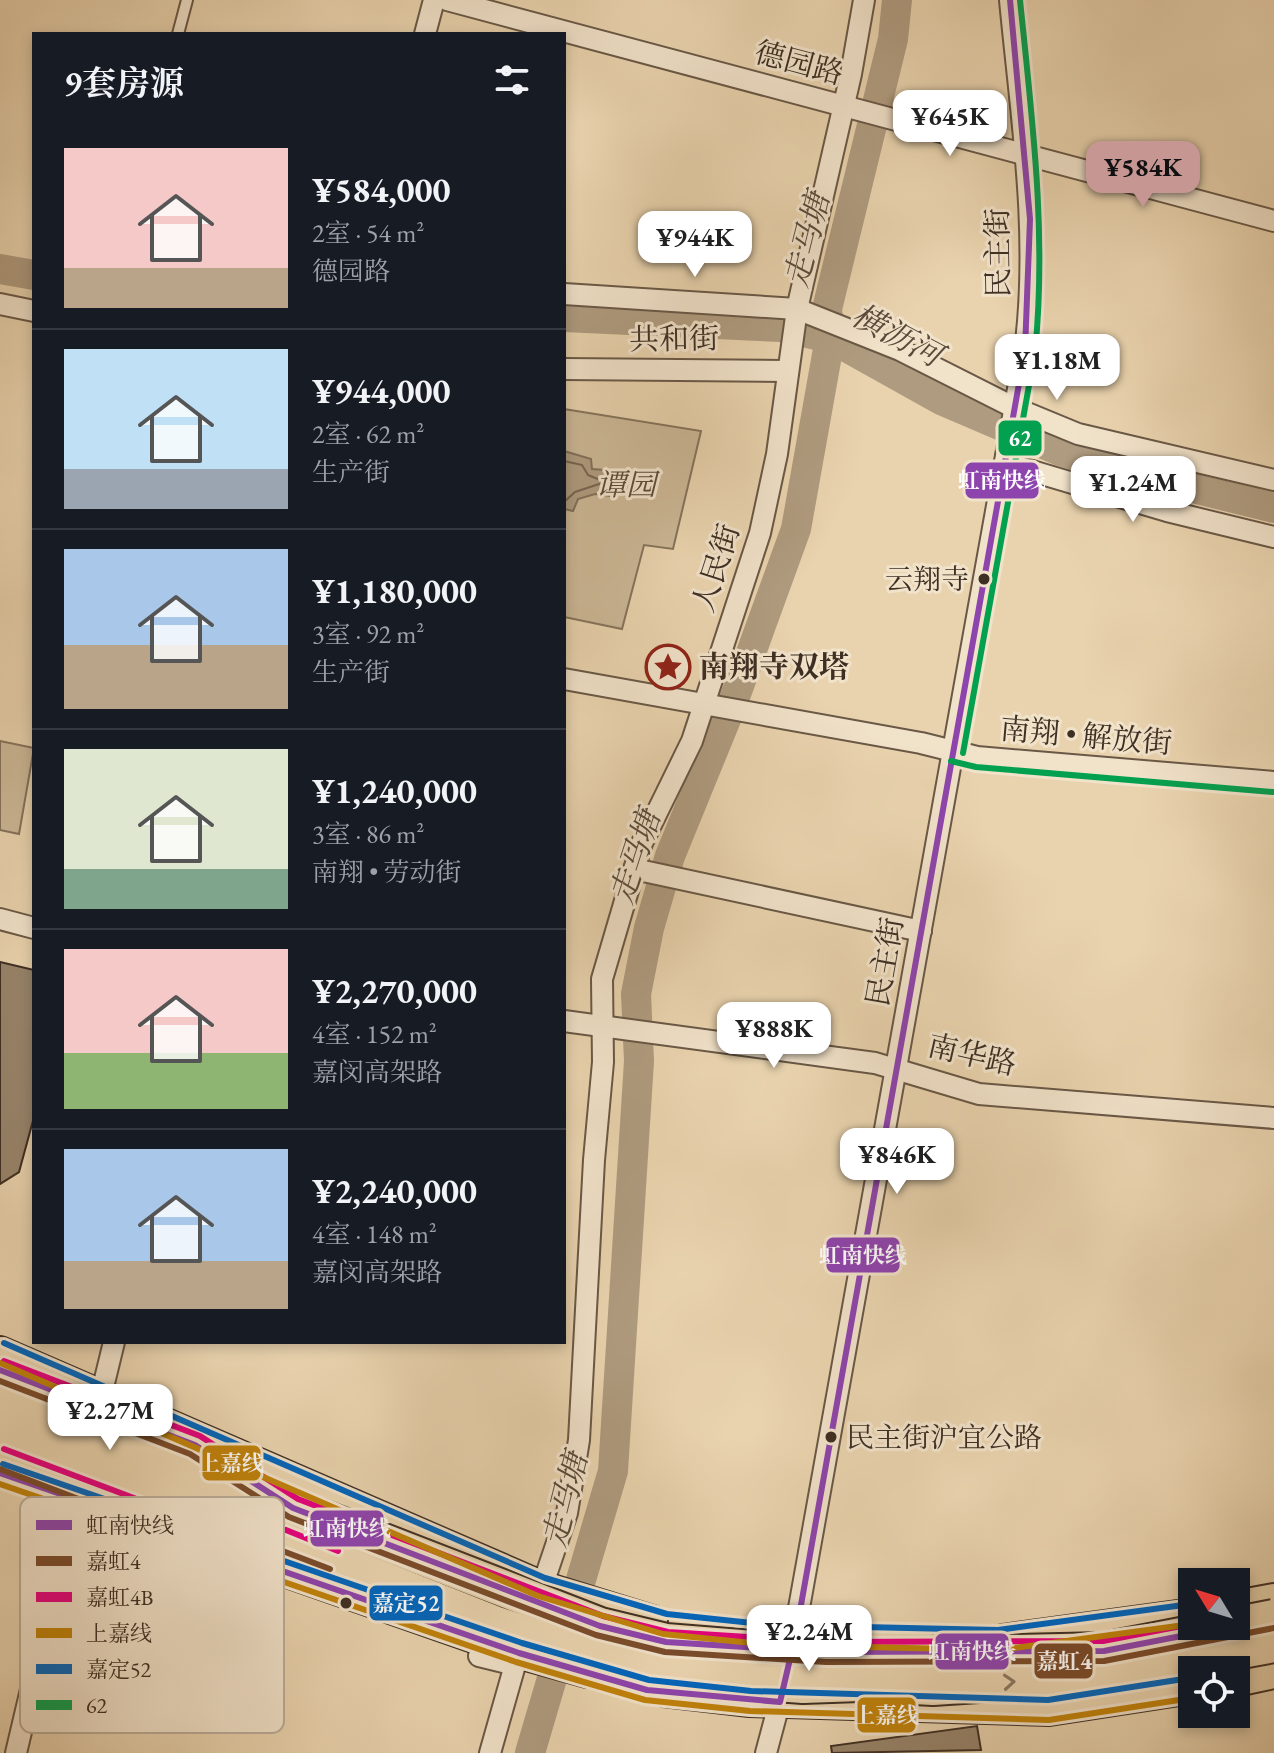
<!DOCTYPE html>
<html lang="zh">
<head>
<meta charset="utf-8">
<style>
	body { margin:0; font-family:"EB Garamond","Noto Serif SC",serif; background:#20242c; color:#f1f3f6; height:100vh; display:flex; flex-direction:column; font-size:30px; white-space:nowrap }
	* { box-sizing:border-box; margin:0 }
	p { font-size:26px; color:#9ea1a6 }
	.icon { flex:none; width:44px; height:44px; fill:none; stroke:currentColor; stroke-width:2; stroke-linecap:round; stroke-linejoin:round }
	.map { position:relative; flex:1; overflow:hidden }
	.details { position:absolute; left:32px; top:32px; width:534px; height:1312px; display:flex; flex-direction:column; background:#171b24; border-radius:0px; box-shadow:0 4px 12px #0003 }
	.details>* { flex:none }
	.needle { width:52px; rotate:308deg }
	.buttons { position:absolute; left:1178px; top:1568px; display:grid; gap:16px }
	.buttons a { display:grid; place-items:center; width:72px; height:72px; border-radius:0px; background:#171b24; box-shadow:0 4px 12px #0003; font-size:40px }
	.price { position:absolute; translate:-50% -68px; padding:0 18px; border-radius:16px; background:#fff; color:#222; font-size:26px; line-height:52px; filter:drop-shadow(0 2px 4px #0008) }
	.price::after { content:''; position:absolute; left:50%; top:48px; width:24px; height:18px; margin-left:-12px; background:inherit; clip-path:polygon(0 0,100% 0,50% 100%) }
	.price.on { background:#c59692; color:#111 }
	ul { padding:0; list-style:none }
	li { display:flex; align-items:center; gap:24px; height:200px; padding:0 32px }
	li+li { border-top:2px solid #363941 }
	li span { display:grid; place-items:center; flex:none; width:224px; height:160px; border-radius:0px; color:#555 }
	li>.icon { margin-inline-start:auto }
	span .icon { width:96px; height:96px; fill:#fffc; stroke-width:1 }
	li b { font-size:34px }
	h2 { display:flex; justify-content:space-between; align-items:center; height:96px; padding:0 32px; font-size:34px }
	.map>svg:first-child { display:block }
</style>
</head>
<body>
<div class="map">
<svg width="1274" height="1753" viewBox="0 0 1274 1753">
	<rect width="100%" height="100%" fill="#e9d3ae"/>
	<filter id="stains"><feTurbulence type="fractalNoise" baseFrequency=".0025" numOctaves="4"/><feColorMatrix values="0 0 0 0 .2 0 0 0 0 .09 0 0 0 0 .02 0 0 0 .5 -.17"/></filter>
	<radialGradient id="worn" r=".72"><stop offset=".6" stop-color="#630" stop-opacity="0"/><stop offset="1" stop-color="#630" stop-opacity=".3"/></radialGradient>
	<g fill="#ccb796" stroke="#85735c" stroke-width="2">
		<polygon points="564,409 701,431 673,549 644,545 622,629 564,617"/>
		<polygon points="0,741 34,748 19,834 0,830"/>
	</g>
	<polygon fill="#af9b7f" stroke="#82705a" stroke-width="2" points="564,451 591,459 592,469 605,470 614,478 610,496 595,494 578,499 573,511 564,509"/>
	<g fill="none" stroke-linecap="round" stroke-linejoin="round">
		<polyline stroke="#766551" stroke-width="2" points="564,461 582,465 588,475 605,482 575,492 564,502"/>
		<g stroke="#af9b7f" stroke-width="30">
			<polyline points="0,269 34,275"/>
			<polyline points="564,317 781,327 830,338 941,400 1060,451 1140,475 1274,508"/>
			<polyline points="530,1753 613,1471 639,1061 636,994 649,928 670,856 735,697 796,529 830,338 827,309 893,39 897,0"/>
		</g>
	</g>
	<g fill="#97846b" stroke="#3e2f23" stroke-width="2">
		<polygon points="0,962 34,970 34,1117 19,1172 0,1184"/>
		<polygon points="977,1726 981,1750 832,1753 831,1746"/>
	</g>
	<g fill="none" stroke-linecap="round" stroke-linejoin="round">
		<g stroke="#695846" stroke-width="14">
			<polyline id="lane" points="178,34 187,0"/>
		</g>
		<g stroke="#695846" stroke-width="24">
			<g id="street">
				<polyline points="447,0 1274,221"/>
				<polyline points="425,34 434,0"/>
				<polyline points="564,294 797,309 900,350 1015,408 1078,434 1274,480"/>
				<polyline points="0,304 34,311"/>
				<polyline points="564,369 786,371"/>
				<polyline points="1005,463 1167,511 1274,537"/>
				<polyline points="564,679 921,743 977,757 1274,782"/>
				<polyline points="634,869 921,931"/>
				<polyline points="0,919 34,928"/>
				<polyline points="564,1021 875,1063 979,1094 1274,1118"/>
				<polyline points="98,1408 114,1342"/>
				<polyline points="542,1587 567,1513 579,1440 594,1160 603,1062 602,979 642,843 692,741 760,533 777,454 797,309 851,74 864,0"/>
				<polyline points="484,1641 479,1656 515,1665 490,1753"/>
				<path d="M790,1658L1025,350C1040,234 1021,116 1010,0"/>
				<polyline points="16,1753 80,1482"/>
				<polyline points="766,1753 782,1693"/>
			</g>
		</g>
		<g stroke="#3e2f23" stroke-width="34">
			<g id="primary">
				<polyline points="0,1352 542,1587 652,1621"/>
				<polyline points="182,1535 519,1653 587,1672"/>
				<polyline points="1236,1606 1274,1599"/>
				<polyline points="1003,1640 1192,1614"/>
				<polyline points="1236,1681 1274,1673"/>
				<polyline points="664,1691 750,1701 1049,1710 1192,1688"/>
			</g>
		</g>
		<use href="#lane" stroke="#f1e2ca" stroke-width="10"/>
		<use href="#street" stroke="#f1e2ca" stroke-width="20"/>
		<use href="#primary" stroke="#e9d3ae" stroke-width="30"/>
		<g stroke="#3e2f23" stroke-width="40" stroke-linecap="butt">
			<g id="highway-bridge">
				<polyline points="0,1393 600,1626 666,1642 767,1650 868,1649 966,1654 1104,1651 1274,1618"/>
				<polyline points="0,1428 494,1624 607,1662 656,1674 803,1685 860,1683 933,1687 1100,1676 1274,1644"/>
				<polyline points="0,1458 168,1522 219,1530"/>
			</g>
		</g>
		<use href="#highway-bridge" stroke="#e9d3ae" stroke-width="36"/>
		<g stroke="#f1e2ca" stroke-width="12">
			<g id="bus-1">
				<polyline points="0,1370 195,1445 293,1508 600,1626 666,1642 826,1652 1104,1651 1233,1626"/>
				<polyline points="0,1473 519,1653 647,1690 780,1702 796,1633 1025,350 1030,219 1010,0"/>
			</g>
		</g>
		<g stroke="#f1e2ca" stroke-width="12">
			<g id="bus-2">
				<polyline points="0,1381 190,1454 289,1517 596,1635 665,1652 826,1662 1104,1661 1274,1628"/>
				<polyline points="0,1469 165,1532 280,1550 330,1569"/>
			</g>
		</g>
		<g stroke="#f1e2ca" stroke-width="12">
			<g id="bus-3">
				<polyline points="4,1361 200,1436 298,1499 603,1616 668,1632 826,1642 1103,1641 1192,1624"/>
				<polyline points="4,1449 171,1512 286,1530 338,1551"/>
			</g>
		</g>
		<g stroke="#f1e2ca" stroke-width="12">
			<g id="bus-4">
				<polyline points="0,1363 538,1596 663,1634 771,1645 1000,1650 1192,1624"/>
				<polyline points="0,1484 516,1662 645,1700 750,1711 1049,1720 1192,1698"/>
			</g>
		</g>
		<g stroke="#f1e2ca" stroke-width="12">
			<g id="bus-5">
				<polyline points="4,1343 545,1578 667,1614 772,1625 998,1630 1191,1604"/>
				<polyline points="3,1464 522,1643 649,1680 751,1691 1048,1700 1190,1678"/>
			</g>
		</g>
		<g stroke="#f1e2ca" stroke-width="12">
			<g id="bus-6">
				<path d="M963,753L1035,352C1047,234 1032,118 1020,0"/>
				<polyline points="951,761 976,767 1273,792"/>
			</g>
		</g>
		<use href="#bus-1" stroke="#8e44ad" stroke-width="6"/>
		<use href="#bus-2" stroke="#7a4b2a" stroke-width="6"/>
		<use href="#bus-3" stroke="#e5007d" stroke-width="6"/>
		<use href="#bus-4" stroke="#c0820a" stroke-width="6"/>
		<use href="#bus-5" stroke="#0065bd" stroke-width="6"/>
		<use href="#bus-6" stroke="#03a04f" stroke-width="6"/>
	</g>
	<defs><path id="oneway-chevron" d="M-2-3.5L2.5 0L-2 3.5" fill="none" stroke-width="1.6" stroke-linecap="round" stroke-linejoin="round" transform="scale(2)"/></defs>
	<use stroke="#8b7962" href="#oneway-chevron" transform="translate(1009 1682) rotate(-4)"/>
	<defs>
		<g id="sight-ring" transform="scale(2.3)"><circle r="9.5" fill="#f1e2ca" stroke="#8f2418" stroke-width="1.5"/><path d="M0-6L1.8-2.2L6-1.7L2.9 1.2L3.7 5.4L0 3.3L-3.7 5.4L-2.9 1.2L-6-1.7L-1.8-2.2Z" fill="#8f2418"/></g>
	</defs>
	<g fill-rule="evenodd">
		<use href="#sight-ring" x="668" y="667"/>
	</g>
	<g fill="#3e2f23" stroke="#f1e2ca" stroke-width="3">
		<circle cx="984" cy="579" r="7"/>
		<circle cx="831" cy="1437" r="7"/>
		<circle cx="346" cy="1603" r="7"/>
	</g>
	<g text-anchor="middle" stroke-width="6" stroke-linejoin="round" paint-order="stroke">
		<g font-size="28" fill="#3e2f23" stroke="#f1e2ca" text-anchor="end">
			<text x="969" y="589">云翔寺</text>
			<text x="846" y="1447" text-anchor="start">民主街沪宜公路</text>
		</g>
		<g font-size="30" fill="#3e2f23" stroke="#f1e2ca">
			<text transform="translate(799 63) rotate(15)" y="10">德园路</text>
			<text transform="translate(998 253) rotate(-91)" y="10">民主街</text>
			<text transform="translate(674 339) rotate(-1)" y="10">共和街</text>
			<text transform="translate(716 568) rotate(-72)" y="10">人民街</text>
			<text transform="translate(1086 736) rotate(5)" y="10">南翔 • 解放街</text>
			<text transform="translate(885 962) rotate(-80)" y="10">民主街</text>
			<text transform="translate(972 1055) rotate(13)" y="10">南华路</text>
		</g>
		<g font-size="30" font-style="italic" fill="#5a4a3a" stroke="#f1e2ca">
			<text x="626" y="495">谭园</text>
		</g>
		<g font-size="30" font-weight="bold" fill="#3e2f23" stroke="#f1e2ca" text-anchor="start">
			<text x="699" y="677">南翔寺双塔</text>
		</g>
		<g font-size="32" font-style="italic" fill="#5a4a3a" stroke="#f1e2ca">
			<text transform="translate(807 240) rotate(-76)" y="11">走马塘</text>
			<text transform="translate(897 335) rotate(28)" y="11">横沥河</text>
			<text transform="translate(635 857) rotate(-72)" y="11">走马塘</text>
			<text transform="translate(565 1500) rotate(-76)" y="11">走马塘</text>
		</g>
	</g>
	<rect x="20" y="1497" width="264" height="236" rx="12" fill="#f1e2ca" stroke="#bbac98" stroke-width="2"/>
	<rect x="36" y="1520" width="36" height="10" fill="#8e44ad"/>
	<rect x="36" y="1556" width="36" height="10" fill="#7a4b2a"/>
	<rect x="36" y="1592" width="36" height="10" fill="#e5007d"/>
	<rect x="36" y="1628" width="36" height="10" fill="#c0820a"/>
	<rect x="36" y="1664" width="36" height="10" fill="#0065bd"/>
	<rect x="36" y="1700" width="36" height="10" fill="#03a04f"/>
	<g font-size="22" fill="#3e2f23">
		<text x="86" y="1533">虹南快线</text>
		<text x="86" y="1569">嘉虹4</text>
		<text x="86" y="1605">嘉虹4B</text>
		<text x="86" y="1641">上嘉线</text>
		<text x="86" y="1677">嘉定52</text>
		<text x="86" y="1713">62</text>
	</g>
	<g stroke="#f1e2ca" stroke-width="3">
		<rect x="997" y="419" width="46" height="38" rx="8" fill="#03a04f"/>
		<rect x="964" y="461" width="76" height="39" rx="8" fill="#8e44ad"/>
		<rect x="825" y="1236" width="76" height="38" rx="8" fill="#8e44ad"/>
		<rect x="201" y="1444" width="61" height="38" rx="8" fill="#c0820a"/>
		<rect x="309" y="1509" width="76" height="39" rx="8" fill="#8e44ad"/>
		<rect x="368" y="1584" width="76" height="38" rx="8" fill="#0065bd"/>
		<rect x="934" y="1632" width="76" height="39" rx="8" fill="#8e44ad"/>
		<rect x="1033" y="1642" width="61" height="38" rx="8" fill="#7a4b2a"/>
		<rect x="856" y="1696" width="61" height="38" rx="8" fill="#c0820a"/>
	</g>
	<g font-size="22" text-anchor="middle" font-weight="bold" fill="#fff">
		<text x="1020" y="446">62</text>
		<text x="1002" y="488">虹南快线</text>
		<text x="863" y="1263">虹南快线</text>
		<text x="231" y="1471">上嘉线</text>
		<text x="347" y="1536">虹南快线</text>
		<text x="406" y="1611">嘉定52</text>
		<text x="972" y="1659">虹南快线</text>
		<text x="1064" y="1669">嘉虹4</text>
		<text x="886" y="1723">上嘉线</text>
	</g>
	<rect width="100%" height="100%" filter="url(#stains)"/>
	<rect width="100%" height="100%" fill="url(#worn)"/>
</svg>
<div class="buttons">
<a><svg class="needle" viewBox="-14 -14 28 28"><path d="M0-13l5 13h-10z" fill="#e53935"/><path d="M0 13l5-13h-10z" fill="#9ea1a6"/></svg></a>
<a><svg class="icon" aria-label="locate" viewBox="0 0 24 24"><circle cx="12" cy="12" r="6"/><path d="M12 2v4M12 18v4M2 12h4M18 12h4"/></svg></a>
</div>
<b class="price" style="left:950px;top:158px">¥645K</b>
<b class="price on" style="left:1143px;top:209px">¥584K</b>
<b class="price" style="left:695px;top:279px">¥944K</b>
<b class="price" style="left:1057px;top:402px">¥1.18M</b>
<b class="price" style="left:1133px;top:524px">¥1.24M</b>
<b class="price" style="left:774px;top:1070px">¥888K</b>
<b class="price" style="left:897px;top:1196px">¥846K</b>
<b class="price" style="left:110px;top:1452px">¥2.27M</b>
<b class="price" style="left:809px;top:1673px">¥2.24M</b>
<section class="details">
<h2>9套房源<svg class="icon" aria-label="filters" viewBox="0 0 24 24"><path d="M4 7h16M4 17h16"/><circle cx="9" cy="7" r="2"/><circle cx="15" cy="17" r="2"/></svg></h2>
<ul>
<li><span style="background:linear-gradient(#f6c9c9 75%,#b9a48a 0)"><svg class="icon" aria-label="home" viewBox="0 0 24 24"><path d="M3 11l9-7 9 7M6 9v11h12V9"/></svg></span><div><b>¥584,000</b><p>2室 · 54 m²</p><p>德园路</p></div></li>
<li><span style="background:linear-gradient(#bfe0f5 75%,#9aa5b1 0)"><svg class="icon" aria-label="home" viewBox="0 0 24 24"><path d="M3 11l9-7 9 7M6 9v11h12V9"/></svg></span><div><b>¥944,000</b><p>2室 · 62 m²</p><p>生产街</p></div></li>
<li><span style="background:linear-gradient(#a9c7e8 60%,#b9a48a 0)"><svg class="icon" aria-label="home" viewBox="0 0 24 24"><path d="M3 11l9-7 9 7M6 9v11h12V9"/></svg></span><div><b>¥1,180,000</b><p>3室 · 92 m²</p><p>生产街</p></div></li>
<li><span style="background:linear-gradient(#dfe7d0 75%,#7fa58c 0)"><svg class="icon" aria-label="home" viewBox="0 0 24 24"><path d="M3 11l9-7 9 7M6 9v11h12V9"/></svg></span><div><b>¥1,240,000</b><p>3室 · 86 m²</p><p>南翔 • 劳动街</p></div></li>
<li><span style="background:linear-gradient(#f6c9c9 65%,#8fb573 0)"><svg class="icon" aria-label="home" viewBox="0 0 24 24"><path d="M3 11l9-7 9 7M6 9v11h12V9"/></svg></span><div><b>¥2,270,000</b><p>4室 · 152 m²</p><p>嘉闵高架路</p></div></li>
<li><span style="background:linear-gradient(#a9c7e8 70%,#b9a48a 0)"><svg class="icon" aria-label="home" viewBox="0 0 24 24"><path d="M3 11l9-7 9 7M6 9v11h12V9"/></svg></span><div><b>¥2,240,000</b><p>4室 · 148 m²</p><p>嘉闵高架路</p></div></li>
</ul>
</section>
</div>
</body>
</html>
